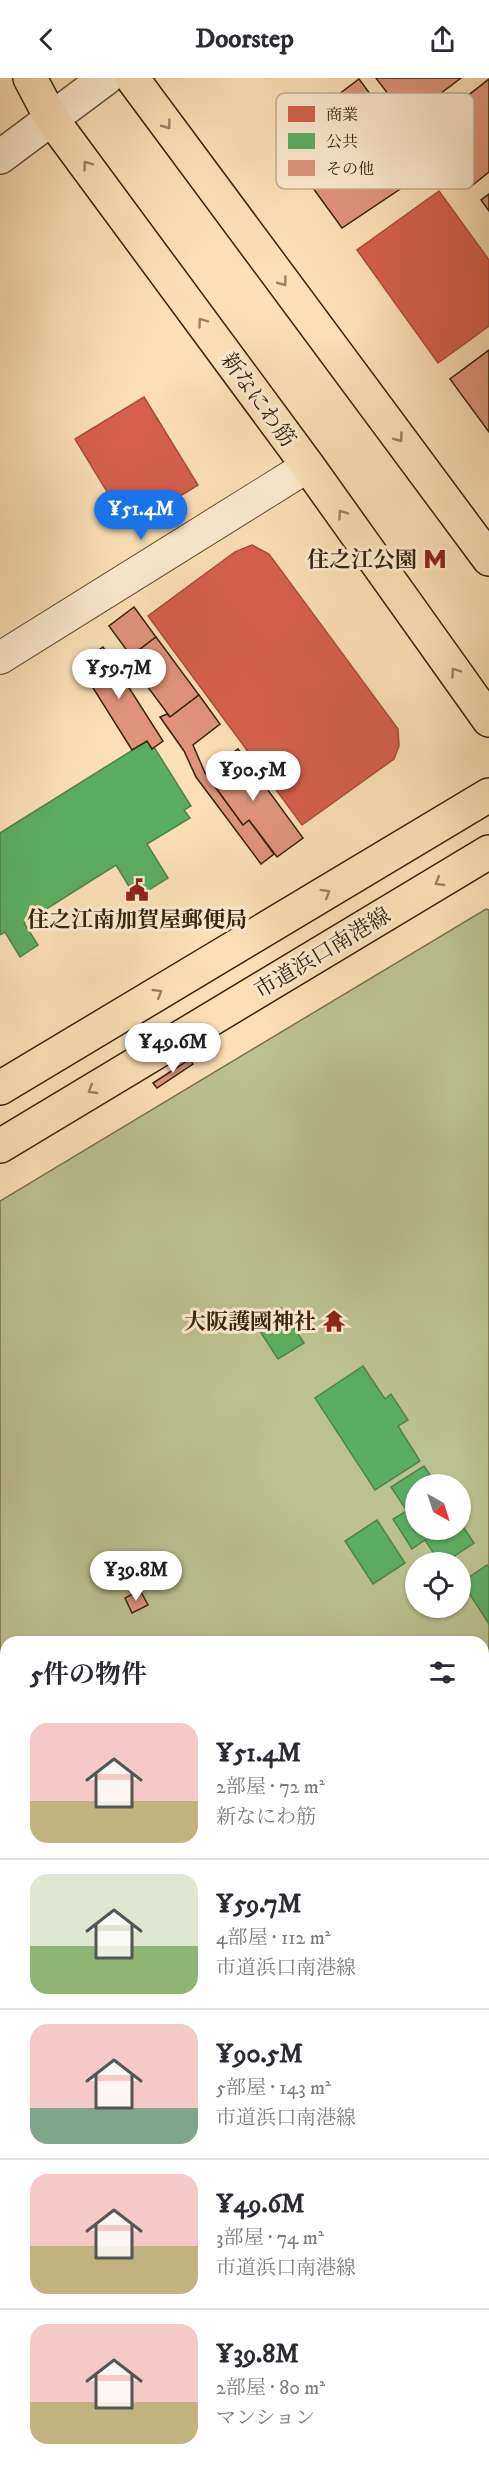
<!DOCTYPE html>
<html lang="ja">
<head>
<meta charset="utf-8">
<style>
	body { margin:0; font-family:"IM FELL DW Pica","Noto Serif JP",serif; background:#f2f2f3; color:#2b2b33; height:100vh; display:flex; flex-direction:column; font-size:22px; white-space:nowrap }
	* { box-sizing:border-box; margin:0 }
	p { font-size:20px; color:#7c7c81 }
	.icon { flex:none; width:33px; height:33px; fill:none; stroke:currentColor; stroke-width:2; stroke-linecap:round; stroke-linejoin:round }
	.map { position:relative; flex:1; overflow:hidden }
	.drawer { position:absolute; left:0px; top:1558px; width:489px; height:836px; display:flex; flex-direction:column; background:#fff; border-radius:18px 18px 0 0; box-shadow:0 2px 4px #0004 }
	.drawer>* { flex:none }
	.needle { width:39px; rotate:141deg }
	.controls { position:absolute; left:405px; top:1396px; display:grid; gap:12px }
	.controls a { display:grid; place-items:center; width:66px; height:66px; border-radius:50%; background:#fff; box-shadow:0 2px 4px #0004; font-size:30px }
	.price { position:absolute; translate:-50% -51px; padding:0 14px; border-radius:21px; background:#fff; color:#222; font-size:20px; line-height:39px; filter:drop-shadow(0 2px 3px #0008) }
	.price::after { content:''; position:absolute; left:50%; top:36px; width:18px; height:14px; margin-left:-9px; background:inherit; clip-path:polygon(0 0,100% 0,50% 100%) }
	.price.active { background:#1a73e8; color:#fff }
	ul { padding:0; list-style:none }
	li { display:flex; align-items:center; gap:18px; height:150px; padding:0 30px }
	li+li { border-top:2px solid #e1e1e2 }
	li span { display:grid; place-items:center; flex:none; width:168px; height:120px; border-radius:18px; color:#555 }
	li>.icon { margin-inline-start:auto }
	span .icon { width:72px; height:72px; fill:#fffc; stroke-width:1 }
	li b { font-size:26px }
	h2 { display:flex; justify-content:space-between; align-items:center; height:72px; padding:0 30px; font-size:26px }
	header { display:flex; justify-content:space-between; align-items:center; height:78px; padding:0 30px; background:#fff; font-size:27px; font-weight:700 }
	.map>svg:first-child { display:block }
</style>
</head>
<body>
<header><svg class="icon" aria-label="back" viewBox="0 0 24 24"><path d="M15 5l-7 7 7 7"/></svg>Doorstep<svg class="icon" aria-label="share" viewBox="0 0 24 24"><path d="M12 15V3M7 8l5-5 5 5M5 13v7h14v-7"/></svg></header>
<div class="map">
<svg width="489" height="2393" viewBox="0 0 489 2393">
	<rect width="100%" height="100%" fill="#fcdfb5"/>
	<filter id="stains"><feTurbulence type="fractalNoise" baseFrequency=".00333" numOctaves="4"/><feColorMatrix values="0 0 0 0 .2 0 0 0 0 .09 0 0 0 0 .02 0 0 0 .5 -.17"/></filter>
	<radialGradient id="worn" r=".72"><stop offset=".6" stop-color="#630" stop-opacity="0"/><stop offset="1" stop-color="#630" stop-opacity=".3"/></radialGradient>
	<path fill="#bbc290" stroke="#797250" stroke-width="1.5" fill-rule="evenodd" d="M486,831L489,832V2393H0V1123ZM416,1407H460V1452H416ZM416,1485H460V1530H416ZM6,1564H483V2388H6Z"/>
	<g fill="#d6604d" stroke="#a64e3a" stroke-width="1.5">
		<polygon points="439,113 489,182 489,248 438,285 357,172"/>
		<polygon points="144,319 198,407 129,450 75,361"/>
		<polygon points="252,467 269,476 398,651 399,668 394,681 302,747 148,538 235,474"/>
	</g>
	<g fill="#5aae61" stroke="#508448" stroke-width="1.5">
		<polygon points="147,663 152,671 154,669 191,728 184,732 190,740 147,766 168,800 136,820 116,787 24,845 38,867 20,879 5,854 0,857 0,755"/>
		<polygon points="281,1230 304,1265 278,1281 256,1247"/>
		<polygon points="363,1288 385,1321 391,1316 408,1342 398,1348 420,1383 375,1412 315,1320"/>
		<polygon points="424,1388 437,1407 416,1407 416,1452 460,1452 460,1444 474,1465 444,1485 440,1485 425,1462 412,1471 393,1441 407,1433 391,1409"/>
		<polygon points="377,1442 405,1485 373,1506 345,1463"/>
		<polygon points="487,1487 489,1490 489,1546 462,1504"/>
	</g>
	<g fill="#df947a" stroke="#37230f" stroke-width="1.5">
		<polygon points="376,0 461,0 407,41"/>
		<polygon points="359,1 427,93 342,150 278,62"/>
		<polygon points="489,1 489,94 469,110 424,52"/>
		<polygon points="489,116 489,133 481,122"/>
		<polygon points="489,272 489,354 450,301"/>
		<polygon points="134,529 156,559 131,578 109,548"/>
		<polygon points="156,559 199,617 170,639 127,581"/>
		<polygon points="103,569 163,663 152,671 147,663 132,672 78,586"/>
		<polygon points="199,617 220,646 193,667 205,695 243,747 249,742 274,776 261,786 196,699 184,673 160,639 167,636 170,639"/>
		<polygon points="238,671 303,760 277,779 249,742 243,747 205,695"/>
		<polygon points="190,981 193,986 157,1010 153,1005"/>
		<polygon points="147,1484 155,1498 141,1508 132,1493"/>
		<polygon points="140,1512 148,1527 132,1535 125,1520"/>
	</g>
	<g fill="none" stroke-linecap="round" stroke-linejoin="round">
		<g stroke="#685238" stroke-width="27">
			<g id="pedestrian">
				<polyline points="483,1834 489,1835"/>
				<polyline points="0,2004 6,2000"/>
			</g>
		</g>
		<g stroke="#685238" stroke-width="34">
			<polyline id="minor" points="0,580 308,388"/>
		</g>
		<g stroke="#685238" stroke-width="36">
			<polyline id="tertiary" points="0,79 106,0"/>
		</g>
		<g stroke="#37230f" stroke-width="36">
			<g id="primary">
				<polyline points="30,0 51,40 308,388 489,642"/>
				<polyline points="132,0 489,481"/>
				<polyline points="0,1010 489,717"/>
				<polyline points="0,1068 489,774"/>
			</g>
		</g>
		<use href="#pedestrian" stroke="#fdeacf" stroke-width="24"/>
		<use href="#minor" stroke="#fdeacf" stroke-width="32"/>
		<use href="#tertiary" stroke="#fdeacf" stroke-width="33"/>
		<use href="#primary" stroke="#fcdfb5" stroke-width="33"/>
	</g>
	<defs><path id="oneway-chevron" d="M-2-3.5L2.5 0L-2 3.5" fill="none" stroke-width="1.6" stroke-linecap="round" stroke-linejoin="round" transform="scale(1.5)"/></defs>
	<g stroke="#9a8162">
		<use href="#oneway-chevron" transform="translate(167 47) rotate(53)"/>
		<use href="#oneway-chevron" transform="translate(87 87) rotate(-126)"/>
		<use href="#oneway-chevron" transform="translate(283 204) rotate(53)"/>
		<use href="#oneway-chevron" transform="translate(202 244) rotate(-126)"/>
		<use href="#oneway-chevron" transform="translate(399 360) rotate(53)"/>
		<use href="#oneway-chevron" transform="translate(342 436) rotate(-125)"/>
		<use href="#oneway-chevron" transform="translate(455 594) rotate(-125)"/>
		<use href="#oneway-chevron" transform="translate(439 804) rotate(149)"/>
		<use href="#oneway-chevron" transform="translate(326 815) rotate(-31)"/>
		<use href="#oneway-chevron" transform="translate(158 915) rotate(-31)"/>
		<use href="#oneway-chevron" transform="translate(92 1012) rotate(149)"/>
	</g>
	<defs>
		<g id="metro-bare" transform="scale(1.8)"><path d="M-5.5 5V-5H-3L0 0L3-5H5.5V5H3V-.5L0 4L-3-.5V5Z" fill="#8f2418" stroke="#fdeacf" stroke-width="2.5" paint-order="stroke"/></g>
		<g id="civic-bare" transform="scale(1.8)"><path d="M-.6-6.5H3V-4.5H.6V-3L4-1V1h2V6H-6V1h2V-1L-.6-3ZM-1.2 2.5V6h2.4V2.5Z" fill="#8f2418" stroke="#fdeacf" stroke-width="2.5" paint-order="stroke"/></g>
		<g id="temple-bare" transform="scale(1.8)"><path d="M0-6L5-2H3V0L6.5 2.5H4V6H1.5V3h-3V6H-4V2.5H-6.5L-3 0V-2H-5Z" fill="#8f2418" stroke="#fdeacf" stroke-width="2.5" paint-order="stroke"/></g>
	</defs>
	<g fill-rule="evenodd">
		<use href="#metro-bare" x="435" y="481"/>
		<use href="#civic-bare" x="137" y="812"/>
		<use href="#temple-bare" x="334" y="1243"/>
	</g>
	<g text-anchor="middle" stroke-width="6" stroke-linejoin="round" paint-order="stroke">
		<g font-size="22" fill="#37230f" stroke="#fdeacf">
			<text transform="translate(259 321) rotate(54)" y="8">新なにわ筋</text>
			<text transform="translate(322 874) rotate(-31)" y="8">市道浜口南港線</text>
		</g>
		<g font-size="22" font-weight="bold" fill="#37230f" stroke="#fdeacf" text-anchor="end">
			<text x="417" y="489">住之江公園</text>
			<text x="137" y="849" text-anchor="middle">住之江南加賀屋郵便局</text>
			<text x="316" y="1251">大阪護國神社</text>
		</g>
	</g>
	<rect x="276" y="15" width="198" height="96" rx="9" fill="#fdeacf" stroke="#c2ae95" stroke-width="1.5"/>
	<rect x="288" y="28" width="27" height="16" fill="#d6604d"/>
	<rect x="288" y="55" width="27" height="16" fill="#5aae61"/>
	<rect x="288" y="82" width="27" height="16" fill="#df947a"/>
	<g font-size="16" fill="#37230f">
		<text x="326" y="42">商業</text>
		<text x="326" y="69">公共</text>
		<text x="326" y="96">その他</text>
	</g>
	<rect width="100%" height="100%" filter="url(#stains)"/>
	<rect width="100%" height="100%" fill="url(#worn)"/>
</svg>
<div class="controls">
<a><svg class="needle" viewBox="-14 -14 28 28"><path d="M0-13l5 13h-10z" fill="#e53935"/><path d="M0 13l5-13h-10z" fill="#7c7c81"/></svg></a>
<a><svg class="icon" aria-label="locate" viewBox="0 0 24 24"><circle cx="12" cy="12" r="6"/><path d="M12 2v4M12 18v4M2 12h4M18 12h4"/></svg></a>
</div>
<b class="price active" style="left:141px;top:463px">¥51.4M</b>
<b class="price" style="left:119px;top:622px">¥59.7M</b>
<b class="price" style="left:253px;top:724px">¥90.5M</b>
<b class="price" style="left:173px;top:996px">¥49.6M</b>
<b class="price" style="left:136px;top:1524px">¥39.8M</b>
<section class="drawer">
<h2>5件の物件<svg class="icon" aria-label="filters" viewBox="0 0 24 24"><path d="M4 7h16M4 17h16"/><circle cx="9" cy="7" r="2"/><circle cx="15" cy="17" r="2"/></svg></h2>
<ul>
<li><span style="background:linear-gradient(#f6c9c9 65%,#c2b280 0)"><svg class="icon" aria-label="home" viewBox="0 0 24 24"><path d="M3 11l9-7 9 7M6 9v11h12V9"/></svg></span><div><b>¥51.4M</b><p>2部屋 · 72 m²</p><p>新なにわ筋</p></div></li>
<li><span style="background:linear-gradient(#dfe7d0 60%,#8fb573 0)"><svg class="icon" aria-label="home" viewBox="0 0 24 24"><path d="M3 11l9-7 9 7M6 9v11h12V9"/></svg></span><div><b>¥59.7M</b><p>4部屋 · 112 m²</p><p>市道浜口南港線</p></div></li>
<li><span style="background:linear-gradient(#f6c9c9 70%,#7fa58c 0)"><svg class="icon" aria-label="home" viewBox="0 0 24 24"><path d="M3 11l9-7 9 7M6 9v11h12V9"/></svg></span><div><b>¥90.5M</b><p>5部屋 · 143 m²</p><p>市道浜口南港線</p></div></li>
<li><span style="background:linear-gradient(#f6c9c9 60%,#c2b280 0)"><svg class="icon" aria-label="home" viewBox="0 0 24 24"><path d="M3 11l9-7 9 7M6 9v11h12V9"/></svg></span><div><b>¥49.6M</b><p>3部屋 · 74 m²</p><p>市道浜口南港線</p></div></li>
<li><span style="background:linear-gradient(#f6c9c9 65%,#c2b280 0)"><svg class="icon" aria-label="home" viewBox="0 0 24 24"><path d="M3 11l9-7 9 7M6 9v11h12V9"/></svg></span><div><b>¥39.8M</b><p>2部屋 · 80 m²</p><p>マンション</p></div></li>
</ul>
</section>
</div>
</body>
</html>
